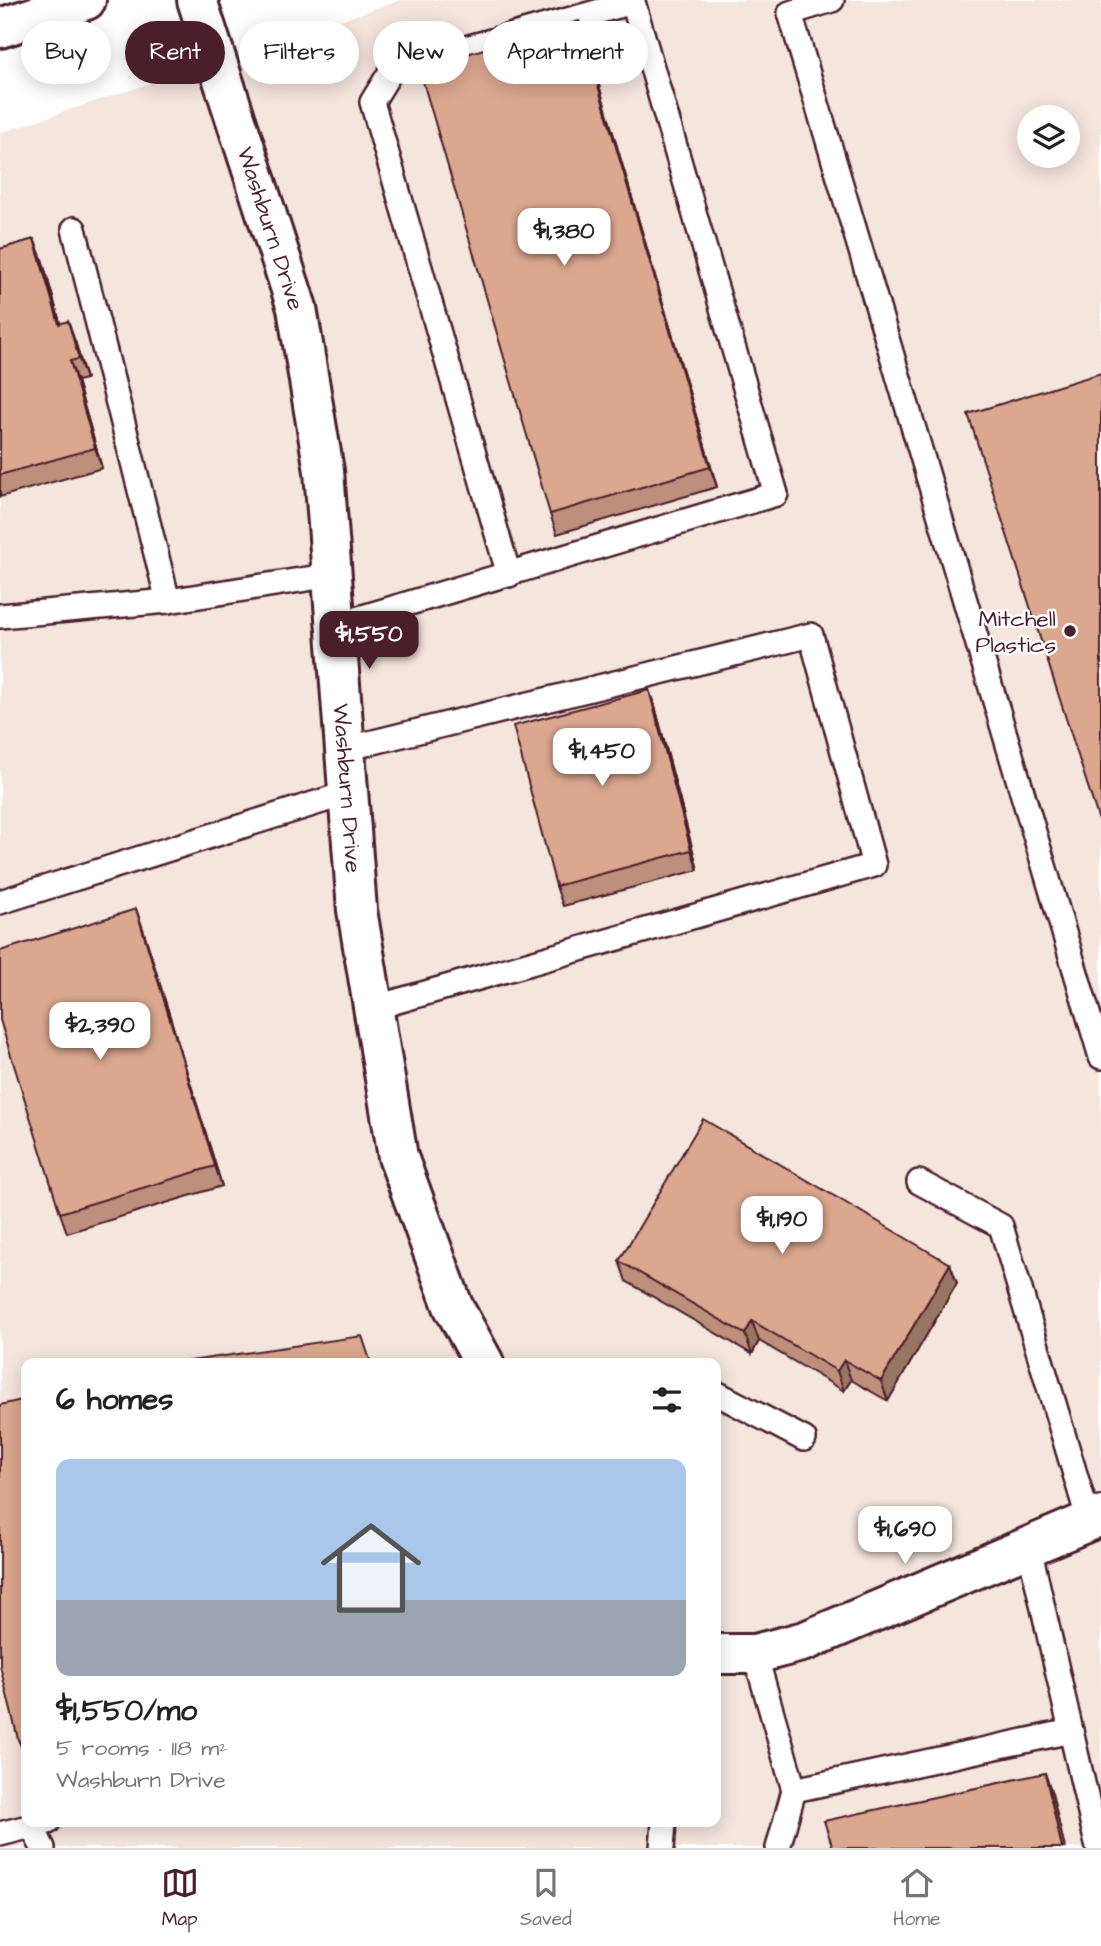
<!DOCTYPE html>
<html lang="en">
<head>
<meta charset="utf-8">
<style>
	body { margin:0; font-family:"Architects Daughter",sans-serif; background:#f6f6f6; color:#222; height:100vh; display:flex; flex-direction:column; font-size:26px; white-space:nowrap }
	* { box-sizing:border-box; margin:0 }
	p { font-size:23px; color:#767676 }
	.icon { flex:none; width:38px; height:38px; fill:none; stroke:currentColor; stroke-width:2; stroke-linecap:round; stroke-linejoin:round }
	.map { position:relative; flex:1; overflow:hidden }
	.panel { position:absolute; left:21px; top:1358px; width:700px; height:469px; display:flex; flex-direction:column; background:#fff; border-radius:14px; box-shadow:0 4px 18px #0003 }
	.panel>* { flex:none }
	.top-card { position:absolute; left:21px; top:21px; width:700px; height:63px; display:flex; gap:14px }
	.controls { position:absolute; left:1017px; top:105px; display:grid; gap:14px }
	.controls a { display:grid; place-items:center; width:63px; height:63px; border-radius:50%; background:#fff; box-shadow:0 4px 18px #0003; font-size:35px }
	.price { position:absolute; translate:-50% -60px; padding:0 16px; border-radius:14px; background:#fff; color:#222; font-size:23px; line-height:46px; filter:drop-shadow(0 2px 4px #0008) }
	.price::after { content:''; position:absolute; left:50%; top:42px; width:21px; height:16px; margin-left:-10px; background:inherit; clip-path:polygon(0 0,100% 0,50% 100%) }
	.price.on { background:#4a1f2b; color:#fff }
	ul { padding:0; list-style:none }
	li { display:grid; align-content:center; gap:14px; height:371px; padding:0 35px }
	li+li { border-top:2px solid #e0e0e0 }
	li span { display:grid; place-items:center; height:217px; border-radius:14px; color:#555 }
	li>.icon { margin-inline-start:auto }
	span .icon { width:126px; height:126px; fill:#fffc; stroke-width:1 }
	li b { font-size:30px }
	h2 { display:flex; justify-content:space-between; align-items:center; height:84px; padding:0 35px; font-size:30px }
	.chip { padding:0 24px; border-radius:32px; background:#fff; box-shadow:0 4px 18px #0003; font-size:24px; line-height:63px }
	.chip.on { background:#4a1f2b; color:#fff }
	.menu { display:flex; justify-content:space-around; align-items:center; height:98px; border-top:2px solid #e0e0e0; background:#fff; font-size:19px; color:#767676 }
	.menu a { display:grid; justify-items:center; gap:4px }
	.menu .on { color:#4a1f2b }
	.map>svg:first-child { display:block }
</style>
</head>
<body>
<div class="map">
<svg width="1101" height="1848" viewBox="0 0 1101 1848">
	<rect width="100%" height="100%" fill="#fff"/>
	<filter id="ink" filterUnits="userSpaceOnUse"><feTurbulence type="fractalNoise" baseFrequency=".0143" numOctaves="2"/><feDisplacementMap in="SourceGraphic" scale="14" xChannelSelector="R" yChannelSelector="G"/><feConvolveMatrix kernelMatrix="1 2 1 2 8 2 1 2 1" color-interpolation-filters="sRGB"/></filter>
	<g filter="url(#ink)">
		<path fill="#f4e5dd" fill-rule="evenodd" d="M401,0H1101V1848H0V133ZM1029,117H1068V156H1029ZM26,1363H716V1822H26Z"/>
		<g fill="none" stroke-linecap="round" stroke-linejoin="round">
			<g stroke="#4a1f2b" stroke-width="28">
				<g id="lane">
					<polyline points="832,0 790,13 1101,1057"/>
					<polyline points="74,229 168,601"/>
					<polyline points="0,616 168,601 332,575"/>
					<polyline points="336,625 776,494 633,2 393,68 372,102 509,575"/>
					<polyline points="345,749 811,635 874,865 373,1008"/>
					<polyline points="0,902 348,793"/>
					<polyline points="919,1182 1001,1226 1089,1521"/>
					<polyline points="716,1393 804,1439"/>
					<polyline points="755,1654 794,1790 1071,1731 1029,1547"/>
					<polyline points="1071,1731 1098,1848"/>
					<polyline points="32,1827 43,1848"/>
					<polyline points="0,1834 48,1822"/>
					<polyline points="662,1848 664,1822"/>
					<polyline points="778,1848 794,1790"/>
				</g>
			</g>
			<g stroke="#4a1f2b" stroke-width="44">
				<g id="street">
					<path id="s1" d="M197,0L297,308L324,471L357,910L398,1157L453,1306L484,1363"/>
					<polyline points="716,1654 755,1654 805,1641 1101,1516"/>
				</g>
			</g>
			<g stroke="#4a1f2b" stroke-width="44">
				<polyline id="secondary" points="0,28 86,0"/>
			</g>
			<use href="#lane" stroke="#fff" stroke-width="23"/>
			<use href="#street" stroke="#fff" stroke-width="38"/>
			<use href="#secondary" stroke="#fff" stroke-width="38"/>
		</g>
		<g fill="#bc907b" stroke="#4a1f2b" stroke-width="2">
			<polygon points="586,41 717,487 557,534 550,514"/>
			<polygon points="34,239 42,259 60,323 75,341 86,379 77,381 102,468 0,497 0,249"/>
			<polygon points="649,690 656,710 698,870 563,906 556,886"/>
			<polygon points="136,909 143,929 222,1186 67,1233 60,1213"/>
			<polygon points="619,1261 950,1264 957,1283 888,1401 851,1380 844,1391 759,1341 752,1354 626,1281"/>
			<polygon points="26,1399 26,1758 18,1739"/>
		</g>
		<g fill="#997564" stroke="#4a1f2b" stroke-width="2">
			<polygon points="579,21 586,41 717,487 710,467"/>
			<polygon points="34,239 42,259 66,343 59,324"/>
			<polygon points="68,321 75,341 86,379 79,359"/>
			<polygon points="70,361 77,381 102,468 95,448"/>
			<polygon points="649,690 656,710 698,870 691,850"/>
			<polygon points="136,909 143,929 222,1186 215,1166"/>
			<polygon points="950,1264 957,1283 888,1401 881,1381"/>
			<polygon points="752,1321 759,1341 752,1354 745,1334"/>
			<polygon points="844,1360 851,1380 844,1391 837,1371"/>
			<polygon points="1045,1773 1052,1793 1065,1848 1062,1848"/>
		</g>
		<g fill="#dba78f" stroke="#4a1f2b" stroke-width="2">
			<polygon points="579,21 710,467 550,514 419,68"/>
			<polygon points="34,239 59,324 68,321 79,359 70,361 95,448 0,475 0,249"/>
			<polygon points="1101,373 1101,827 968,414"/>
			<polygon points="649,690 691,850 556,886 513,726"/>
			<polygon points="136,909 215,1166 60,1213 0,1020 0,951"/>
			<polygon points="703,1119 950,1264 881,1381 844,1360 837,1371 752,1321 745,1334 619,1261"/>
			<polygon points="362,1336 371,1363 176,1363"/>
			<polygon points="26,1399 26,1752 18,1739 0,1666 0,1405"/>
			<polygon points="1045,1773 1062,1848 833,1848 824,1821"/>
		</g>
	</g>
	<circle fill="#4a1f2b" stroke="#fff" stroke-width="2.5" cx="1070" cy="631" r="7"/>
	<g text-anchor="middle" stroke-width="5" stroke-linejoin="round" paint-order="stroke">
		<g font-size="23" fill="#4a1f2b" stroke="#fff">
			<text dy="8" stroke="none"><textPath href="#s1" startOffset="240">Washburn Drive</textPath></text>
			<text dy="8" stroke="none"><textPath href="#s1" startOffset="807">Washburn Drive</textPath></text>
		</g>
		<g font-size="23" fill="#4a1f2b" stroke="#fff" text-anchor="end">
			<text x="1056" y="626">Mitchell<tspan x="1056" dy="26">Plastics</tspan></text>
		</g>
	</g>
</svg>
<div class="controls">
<a><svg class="icon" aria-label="layers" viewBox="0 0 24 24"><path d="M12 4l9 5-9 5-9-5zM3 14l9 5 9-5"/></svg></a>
</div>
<b class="price" style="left:564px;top:268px">$1,380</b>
<b class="price on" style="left:369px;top:671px">$1,550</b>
<b class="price" style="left:602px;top:788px">$1,450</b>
<b class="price" style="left:100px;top:1062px">$2,390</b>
<b class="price" style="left:782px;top:1256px">$1,190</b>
<b class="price" style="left:905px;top:1566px">$1,690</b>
<div class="top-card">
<a class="chip">Buy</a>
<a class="chip on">Rent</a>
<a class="chip">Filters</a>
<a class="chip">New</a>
<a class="chip">Apartment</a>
</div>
<section class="panel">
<h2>6 homes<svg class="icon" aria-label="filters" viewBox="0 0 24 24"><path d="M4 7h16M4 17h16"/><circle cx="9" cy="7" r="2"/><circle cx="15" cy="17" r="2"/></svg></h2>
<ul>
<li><span style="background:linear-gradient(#a9c7e8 65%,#9aa5b1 0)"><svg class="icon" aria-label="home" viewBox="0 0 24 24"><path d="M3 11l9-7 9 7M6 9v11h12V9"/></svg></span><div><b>$1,550/mo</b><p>5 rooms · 118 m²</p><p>Washburn Drive</p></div></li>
</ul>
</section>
</div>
<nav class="menu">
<a class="on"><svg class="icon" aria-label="map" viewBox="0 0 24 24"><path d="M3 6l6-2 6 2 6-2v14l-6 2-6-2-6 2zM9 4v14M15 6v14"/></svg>Map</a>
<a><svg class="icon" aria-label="saved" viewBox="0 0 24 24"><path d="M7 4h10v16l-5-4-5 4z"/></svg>Saved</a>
<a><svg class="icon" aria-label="home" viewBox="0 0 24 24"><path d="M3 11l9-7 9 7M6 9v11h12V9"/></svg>Home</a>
</nav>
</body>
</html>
